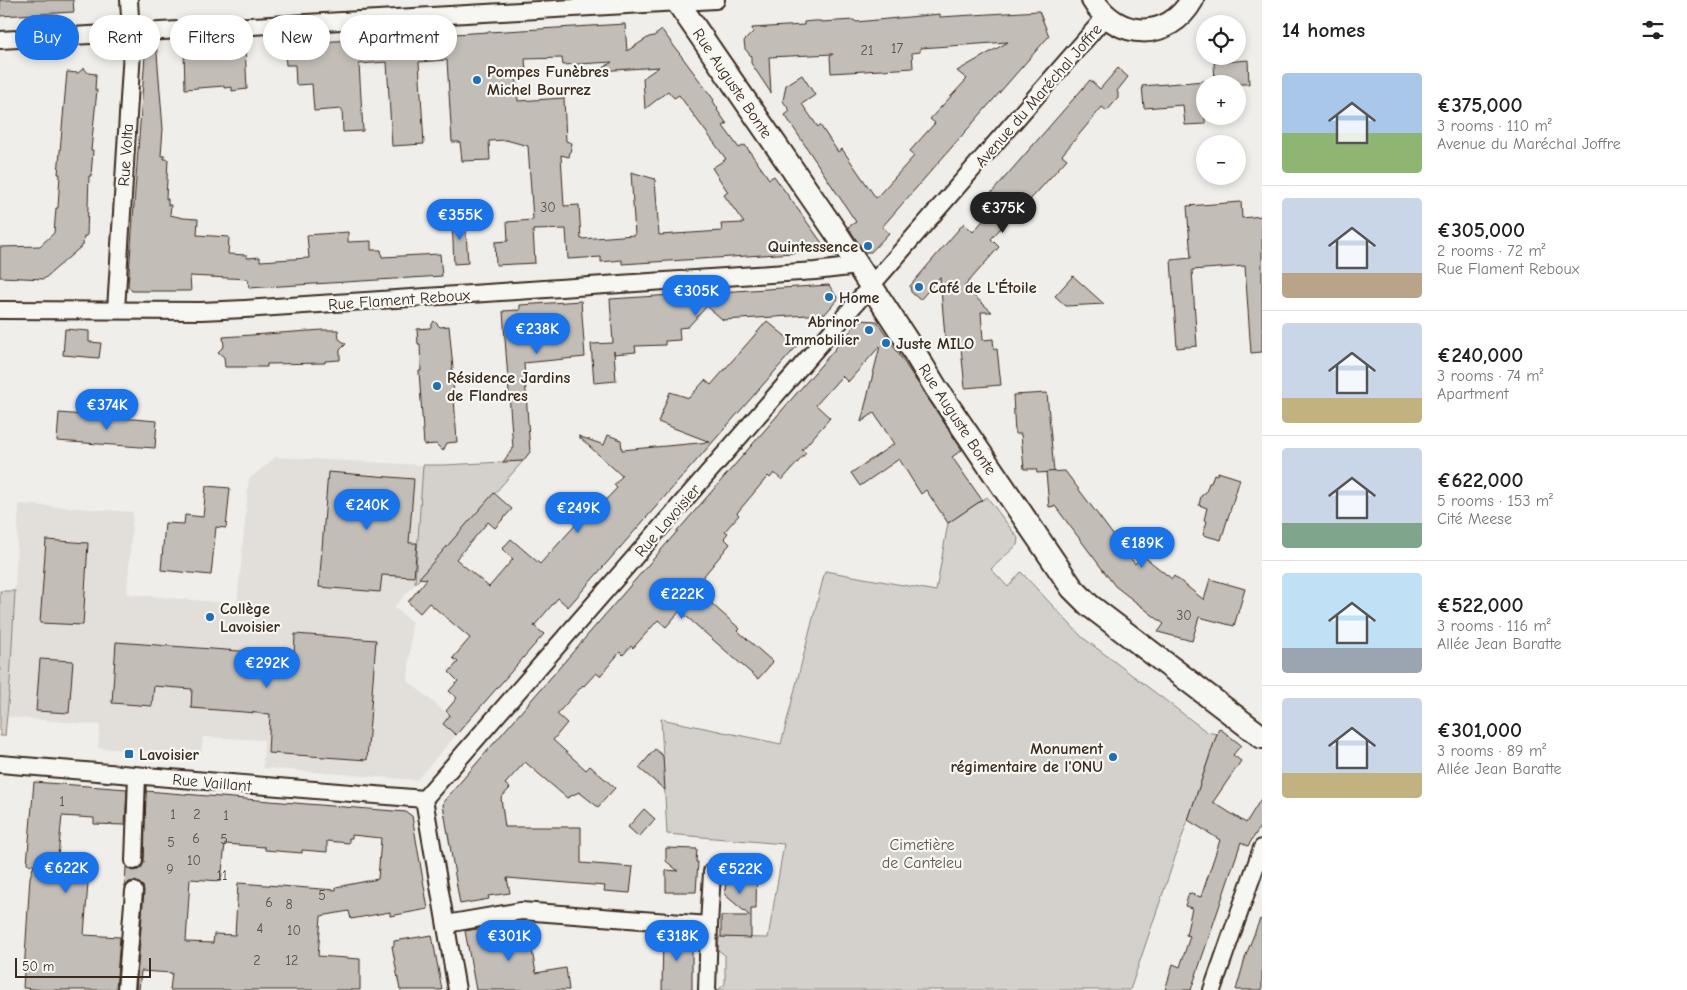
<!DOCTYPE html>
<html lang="en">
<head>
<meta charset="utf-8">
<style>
	body { margin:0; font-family:"Comic Neue",sans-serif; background:#f6f6f6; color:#222; height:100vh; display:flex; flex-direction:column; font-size:19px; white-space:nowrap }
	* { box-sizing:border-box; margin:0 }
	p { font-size:16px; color:#767676 }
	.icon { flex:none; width:28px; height:28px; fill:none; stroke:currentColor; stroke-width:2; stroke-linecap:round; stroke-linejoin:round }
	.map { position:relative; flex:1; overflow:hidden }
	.details { display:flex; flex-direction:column; background:#fff; width:425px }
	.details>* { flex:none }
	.guide { position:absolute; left:15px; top:15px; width:475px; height:45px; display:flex; gap:10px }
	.fabs { position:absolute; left:1196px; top:15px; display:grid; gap:10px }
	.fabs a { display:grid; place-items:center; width:50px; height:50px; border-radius:50%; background:#fff; box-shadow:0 2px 8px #0003; font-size:25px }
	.scale { position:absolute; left:15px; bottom:12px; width:136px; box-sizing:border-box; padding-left:5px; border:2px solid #3b2a1e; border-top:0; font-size:14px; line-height:18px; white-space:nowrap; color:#3b2a1e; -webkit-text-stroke:4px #f6f6f2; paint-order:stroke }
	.price { position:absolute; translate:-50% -42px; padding:0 11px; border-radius:18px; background:#1a73e8; color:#fff; font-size:16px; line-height:32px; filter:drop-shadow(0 1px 2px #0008) }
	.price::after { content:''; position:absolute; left:50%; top:30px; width:15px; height:11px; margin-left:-8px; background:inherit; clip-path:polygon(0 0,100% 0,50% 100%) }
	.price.selected { background:#222; color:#fff }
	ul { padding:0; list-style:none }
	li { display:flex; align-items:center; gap:15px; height:125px; padding:0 20px }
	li+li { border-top:1px solid #e0e0e0 }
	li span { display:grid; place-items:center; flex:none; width:140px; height:100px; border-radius:5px; color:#555 }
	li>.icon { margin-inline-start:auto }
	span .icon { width:60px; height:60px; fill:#fffc; stroke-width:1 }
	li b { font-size:21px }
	h2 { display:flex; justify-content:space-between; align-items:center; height:60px; padding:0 20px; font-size:21px }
	.chip { padding:0 18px; border-radius:22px; background:#fff; box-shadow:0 2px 8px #0003; font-size:18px; line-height:45px }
	.chip.selected { background:#1a73e8; color:#fff }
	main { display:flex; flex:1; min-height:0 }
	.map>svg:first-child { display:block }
</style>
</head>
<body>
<main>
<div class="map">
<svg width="1262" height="990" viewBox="0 0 1262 990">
	<rect width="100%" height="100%" fill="#efeeea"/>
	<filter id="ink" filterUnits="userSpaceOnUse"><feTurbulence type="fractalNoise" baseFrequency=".02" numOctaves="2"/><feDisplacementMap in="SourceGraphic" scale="10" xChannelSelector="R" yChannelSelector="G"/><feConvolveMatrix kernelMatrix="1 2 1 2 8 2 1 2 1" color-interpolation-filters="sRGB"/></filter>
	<g filter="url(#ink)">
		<polygon fill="#e2dfdb" points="276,457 423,465 415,584 394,607 412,622 408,681 450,716 443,724 456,735 417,780 263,768 264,740 203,737 201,755 98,748 100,725 7,717 10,682 19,504 133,512 127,594 237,604 249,479"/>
		<g fill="#d4d1cc" stroke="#887e75">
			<polygon points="523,461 415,584 423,465 444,465"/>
			<polygon points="987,497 1018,538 1017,545 991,569 1008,587 1021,572 1082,637 1207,732 1217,734 1130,990 718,990 725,984 725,955 718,950 719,937 768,938 784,844 667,834 661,719 781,744 825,571 936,591 948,523"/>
			<polygon points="0,591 15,591 10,682 5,736 0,736"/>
		</g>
		<g fill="#c2bdb7" stroke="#3b2a1e" fill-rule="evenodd">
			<polygon points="0,0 73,0 74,12 0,16"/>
			<polygon points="1039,11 1049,36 882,227 889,233 871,252 864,252 848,227 856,222 785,115 790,111 783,101 786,85 802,75 815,95 802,104 818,127 820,125 838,152 842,149 876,198 914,156 909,152 935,123 930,119 967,79 957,71 1008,42 920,48 920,52 912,53 913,68 898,69 831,73 830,56 833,54 769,57 771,93 751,63 751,56 745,49 744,41 753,32 752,28 804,25 804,22 813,21 821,21 821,22 854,20 856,22 940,14 940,17"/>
			<path d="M625,24L627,51L649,37L654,36L662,30L714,100L713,101L718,109L717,110L727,124L723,126L739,148L745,145L769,179L774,176L822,243L809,252L622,264V260L601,262V257L568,259L566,229L533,230L535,263L496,265L495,242L508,241L507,222L533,220L528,146L506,140L489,141L490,160L462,161L460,142H452L447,60L419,62L424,144L392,146L387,62L359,64L363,131L343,132L342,109L314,111L312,84L296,85L295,65H286L284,44ZM562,58L563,65L612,62L599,71L659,67L643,78L645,109L668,91L674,98L679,95L726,159L712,168L728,192L724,195L744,223L721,224L722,231L659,235L655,179L631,172L635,235L581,239L579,205L564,206L561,155L569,157L572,143L566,141L564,98L518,101L516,70H526L525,59Z"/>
			<polygon points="156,41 163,129 161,156 165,156 164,159 168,159 166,199 168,199 168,205 171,205 170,215 183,218 198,219 197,235 229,237 228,254 247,255 247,258 260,257 260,261 309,258 307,235 348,232 348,242 371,241 371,250 381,250 382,257 440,254 442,276 249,288 248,279 190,276 191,291 132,291 128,286 146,42"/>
			<polygon points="245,46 247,89 232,91 232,87 224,88 224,86 185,89 184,49"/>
			<polygon points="1248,60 1249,84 1215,84 1214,63"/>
			<polygon points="84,68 88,73 96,74 95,90 97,90 91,150 93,150 91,176 89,176 87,236 84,236 83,245 44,279 0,277 0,247 40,246 54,233 56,208 58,208 60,174 58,174 67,72 78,73"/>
			<polygon points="1118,68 1128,77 1117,91 1118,93 1118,98 1107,111 1102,107 1062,155 1067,159 1011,221 1009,219 991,239 999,247 964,287 992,312 981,312 983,340 993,339 994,350 997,349 1001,385 965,388 961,348 946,349 940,277 920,300 911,292 910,286 964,223 973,232 995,207 986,199 1090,80 1100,89"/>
			<polygon points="1205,81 1205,124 1185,125 1183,105 1144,108 1142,86"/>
			<polygon points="1241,202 1242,218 1262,216 1262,352 1251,353 1245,266 1192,270 1197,346 1177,348 1171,260 1191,258 1187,206"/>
			<polygon points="465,217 468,263 454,264 452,218"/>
			<polygon points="1073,276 1104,304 1066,306 1055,296"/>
			<polygon points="829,285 838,299 825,314 723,320 707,306 688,327 679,328 680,340 665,341 665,345 635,346 636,352 614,354 614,351 616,381 594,383 591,344 613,343 610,299"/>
			<polygon points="581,301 585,357 524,363 530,452 523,461 503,462 513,448 503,311 520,310 520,305"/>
			<polygon points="860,320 877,321 962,450 952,457 982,500 948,523 926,490 921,494 899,459 860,486 851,473 894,444 874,413 861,422 880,346 848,382 842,376 816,405 830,418 802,450 806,453 782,480 774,473 770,478 768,476 737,513 739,515 725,531 728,533 724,538 730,544 694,588 740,629 738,631 773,662 758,679 680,611 666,627 658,620 633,648 631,646 623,655 620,652 600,676 596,673 584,686 583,685 557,714 567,723 553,740 586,770 590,766 615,788 598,807 579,792 567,798 525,762 505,784 510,788 501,798 505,827 581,827 581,863 633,867 630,893 604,891 605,886 507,878 510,893 488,896 489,899 460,904 443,805 444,801"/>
			<polygon points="434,321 440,327 449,326 453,368 452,368 457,442 447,443 443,451 436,444 424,445 419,371 421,371 420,344 418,344 417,329 430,328"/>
			<polygon points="767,321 797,346 568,607 558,598 534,626 544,634 456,735 443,724 450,715 446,711 457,698 449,691 458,681 449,672 458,662 453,658 470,638 429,603 420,613 408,602 427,579 419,578 494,493 512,509 495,528 488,522 456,559 489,587 513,559 502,549 511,539 540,564 590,509 594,512 617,488 614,485 622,476 578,436 604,445 608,435 621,440 622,450 710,442 658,422 670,392 689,398 705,380 711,385"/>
			<polygon points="65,329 89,331 89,342 101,343 99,358 63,355"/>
			<polygon points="323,330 338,330 339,339 346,344 340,350 340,360 325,361 325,363 267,364 267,367 225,367 224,357 218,352 224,346 223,337"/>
			<polygon points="1047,393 1054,472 1037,473 1036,469 1024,469 1021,434 1015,434 1013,395"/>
			<polygon points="59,413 157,421 155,448 57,441"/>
			<polygon points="1065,471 1135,564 1142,555 1172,579 1174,576 1204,600 1210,579 1245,589 1234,626 1199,617 1192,641 1158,632 1164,624 1115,586 1055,506 1049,507 1046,472"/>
			<polygon points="328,472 414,479 409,543 417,543 414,577 382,575 380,592 319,587"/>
			<polygon points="1218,472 1240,479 1221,540 1203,535 1207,521 1204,520 1207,508 1199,505 1201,496 1206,492 1209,483 1211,483 1214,474 1217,475"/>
			<polygon points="206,486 230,488 226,528 216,527 211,575 161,570 165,523 184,524 185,515 203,517"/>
			<polygon points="46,540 88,543 83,625 40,623"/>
			<polygon points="295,634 376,640 367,760 268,753 270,714 191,708 192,689 154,686 152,706 112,703 116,642 294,655"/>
			<polygon points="40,659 73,661 69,713 36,711"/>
			<polygon points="1219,728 1241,745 1233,755 1241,761 1213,802 1246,823 1262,797 1262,824 1248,846 1241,842 1191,990 1165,990 1173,964 1180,967 1190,936 1186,935 1192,908 1185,906 1189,893 1201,897 1220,840 1188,820"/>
			<polygon points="655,749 663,756 665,790 639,768"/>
			<polygon points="34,782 127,789 125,825 94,824 94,818 62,816 57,867 89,870 84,935 120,937 116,990 44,990 23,988 30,877 34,865 27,864"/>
			<path d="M146,791L406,812L412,816L428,909L390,916V912L351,919L349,911L321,916L318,956L360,959V990H170L172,973L141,971L139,990H136L144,891L143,886L135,881L129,882L125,887L126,867L133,871L138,870L142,867L144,862ZM352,835L381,838L378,879L336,887V890L238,883L235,935L214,934L213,943L186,942L190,879L221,881L225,844L265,847V850L302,853V850L327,852V841L349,843V838H352Z"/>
			<polygon points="644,809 655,819 639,837 628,827"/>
			<polygon points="666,848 697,849 696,862 698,862 696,892 666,892 666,870 678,871 666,861"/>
			<polygon points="727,855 757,856 756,909 751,909 751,938 721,937 721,916 750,916 725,895"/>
			<polygon points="1260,919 1262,920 1262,990 1236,990 1246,955"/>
			<polygon points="515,923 517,932 520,932 521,934 529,933 536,973 566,968 569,990 476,990 465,931"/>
			<polygon points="663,934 692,935 692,990 662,990"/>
			<polygon points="432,935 442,990 400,990 392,946 394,946 394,941"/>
		</g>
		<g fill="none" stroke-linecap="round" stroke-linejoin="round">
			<g stroke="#3b2a1e" stroke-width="20">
				<g id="street">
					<polyline points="0,40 716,0"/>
					<polyline points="0,310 201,311 245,309 815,271 858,266"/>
					<polyline points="116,310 132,51 129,0"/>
					<polyline points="0,764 424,799"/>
					<polyline points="424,799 1106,16"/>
					<polyline points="424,799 457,990"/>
					<polyline points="134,861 137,776"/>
					<polyline points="446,924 521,911 709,925 707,990"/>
					<polyline points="709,925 712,872"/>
					<polyline points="126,990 134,891"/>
					<polyline points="1212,990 1262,848"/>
				</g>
			</g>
			<g stroke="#3b2a1e" stroke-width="26">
				<g id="secondary">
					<polyline points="676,0 837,234 913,350 936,388 1072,588 1089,605 1262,737"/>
					<path d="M1093,0C1117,40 1169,41 1192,0"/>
				</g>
			</g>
			<use href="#street" stroke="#f6f6f2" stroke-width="16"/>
			<use href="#secondary" stroke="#f6f6f2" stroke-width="22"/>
		</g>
	</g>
	<g fill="#1f6fb2" stroke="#f6f6f2" stroke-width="2">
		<circle cx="477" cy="80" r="5"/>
		<circle cx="868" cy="246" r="5"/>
		<circle cx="919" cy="287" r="5"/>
		<circle cx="829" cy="297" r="5"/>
		<circle cx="869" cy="330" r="5"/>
		<circle cx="886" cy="343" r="5"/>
		<circle cx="437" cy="386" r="5"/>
		<circle cx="210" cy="617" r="5"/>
		<rect x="124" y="749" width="10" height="10" rx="2.5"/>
		<circle cx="1113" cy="757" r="5"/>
	</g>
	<g text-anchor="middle" stroke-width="4.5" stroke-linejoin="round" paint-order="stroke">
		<g font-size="14" fill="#5d4f44">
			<text x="897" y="53">17</text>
			<text x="867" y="55">21</text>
			<text x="548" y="212">30</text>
			<text x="1184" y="620">30</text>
			<text x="62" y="806">1</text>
			<text x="173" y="819">1</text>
			<text x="197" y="819">2</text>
			<text x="226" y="820">1</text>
			<text x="196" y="843">6</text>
			<text x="224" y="844">5</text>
			<text x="171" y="847">5</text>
			<text x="194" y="865">10</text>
			<text x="170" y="874">9</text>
			<text x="222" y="880">11</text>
			<text x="322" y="900">5</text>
			<text x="269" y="907">6</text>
			<text x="289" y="909">8</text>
			<text x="260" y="933">4</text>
			<text x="294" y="935">10</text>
			<text x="257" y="965">2</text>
			<text x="292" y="965">12</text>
		</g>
		<g font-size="16" font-weight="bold" fill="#3b2a1e" stroke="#f6f6f2" text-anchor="start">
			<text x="487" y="77">Pompes Funèbres<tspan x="487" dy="18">Michel Bourrez</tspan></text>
			<text x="858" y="252" text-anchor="end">Quintessence</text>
			<text x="929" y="293">Café de L'Étoile</text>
			<text x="839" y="303">Home</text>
			<text x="859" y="327" text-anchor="end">Abrinor<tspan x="859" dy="18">Immobilier</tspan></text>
			<text x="896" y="349">Juste MILO</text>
			<text x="447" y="383">Résidence Jardins<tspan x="447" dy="18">de Flandres</tspan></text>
			<text x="220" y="614">Collège<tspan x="220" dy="18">Lavoisier</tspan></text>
			<text x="1103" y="754" text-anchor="end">Monument<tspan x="1103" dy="18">régimentaire de l'ONU</tspan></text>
			<text x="139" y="760">Lavoisier</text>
		</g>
		<g font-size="16" fill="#3b2a1e" stroke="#f6f6f2">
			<text transform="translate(733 83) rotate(56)" y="6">Rue Auguste Bonte</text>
			<text transform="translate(1038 95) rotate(-49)" y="6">Avenue du Maréchal Joffre</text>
			<text transform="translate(125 155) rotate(-86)" y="6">Rue Volta</text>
			<text transform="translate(399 299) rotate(-4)" y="6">Rue Flament Reboux</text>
			<text transform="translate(958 419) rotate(57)" y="6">Rue Auguste Bonte</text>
			<text transform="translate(667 520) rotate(-49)" y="6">Rue Lavoisier</text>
			<text transform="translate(212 782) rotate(5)" y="6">Rue Vaillant</text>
		</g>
		<g font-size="16" fill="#61544a" stroke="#f6f6f2">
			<text x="922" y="850">Cimetière<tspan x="922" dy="18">de Canteleu</tspan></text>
		</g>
	</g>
</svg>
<div class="fabs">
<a><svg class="icon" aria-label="locate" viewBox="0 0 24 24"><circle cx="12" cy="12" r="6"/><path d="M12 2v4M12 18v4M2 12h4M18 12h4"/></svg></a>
<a>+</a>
<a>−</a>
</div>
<div class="scale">50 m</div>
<b class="price selected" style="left:1003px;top:234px">€375K</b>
<b class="price" style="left:460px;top:241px">€355K</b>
<b class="price" style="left:696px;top:317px">€305K</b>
<b class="price" style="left:537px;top:355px">€238K</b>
<b class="price" style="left:107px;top:431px">€374K</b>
<b class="price" style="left:367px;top:531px">€240K</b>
<b class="price" style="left:578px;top:534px">€249K</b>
<b class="price" style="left:1142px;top:569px">€189K</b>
<b class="price" style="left:682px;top:620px">€222K</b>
<b class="price" style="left:267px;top:689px">€292K</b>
<b class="price" style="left:66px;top:894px">€622K</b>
<b class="price" style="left:740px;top:895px">€522K</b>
<b class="price" style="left:509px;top:962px">€301K</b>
<b class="price" style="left:677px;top:962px">€318K</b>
<div class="guide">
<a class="chip selected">Buy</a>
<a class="chip">Rent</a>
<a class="chip">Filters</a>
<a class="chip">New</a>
<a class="chip">Apartment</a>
</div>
</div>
<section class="details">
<h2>14 homes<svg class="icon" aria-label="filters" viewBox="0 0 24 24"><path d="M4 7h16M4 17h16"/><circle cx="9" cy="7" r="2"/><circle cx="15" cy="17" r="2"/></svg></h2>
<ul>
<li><span style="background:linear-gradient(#a9c7e8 60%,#8fb573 0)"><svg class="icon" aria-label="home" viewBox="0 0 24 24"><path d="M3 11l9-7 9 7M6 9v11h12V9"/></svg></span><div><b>€375,000</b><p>3 rooms · 110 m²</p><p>Avenue du Maréchal Joffre</p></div></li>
<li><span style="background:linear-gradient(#c9d6e8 75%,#b9a48a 0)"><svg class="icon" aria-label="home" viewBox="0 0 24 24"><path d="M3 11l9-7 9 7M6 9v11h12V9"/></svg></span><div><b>€305,000</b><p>2 rooms · 72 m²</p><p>Rue Flament Reboux</p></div></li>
<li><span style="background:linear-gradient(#c9d6e8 75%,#c2b280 0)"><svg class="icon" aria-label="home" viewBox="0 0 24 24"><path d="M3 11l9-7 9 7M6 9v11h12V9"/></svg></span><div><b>€240,000</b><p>3 rooms · 74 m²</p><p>Apartment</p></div></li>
<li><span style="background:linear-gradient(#c9d6e8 75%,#7fa58c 0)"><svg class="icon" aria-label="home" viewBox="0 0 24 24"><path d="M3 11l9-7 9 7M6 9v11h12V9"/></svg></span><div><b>€622,000</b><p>5 rooms · 153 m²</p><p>Cité Meese</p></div></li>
<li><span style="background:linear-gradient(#bfe0f5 75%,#9aa5b1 0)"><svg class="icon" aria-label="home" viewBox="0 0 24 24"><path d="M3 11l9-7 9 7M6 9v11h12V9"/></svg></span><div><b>€522,000</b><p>3 rooms · 116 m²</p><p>Allée Jean Baratte</p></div></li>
<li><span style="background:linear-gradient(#c9d6e8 75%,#c2b280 0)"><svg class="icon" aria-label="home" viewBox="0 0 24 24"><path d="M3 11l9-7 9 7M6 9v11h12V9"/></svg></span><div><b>€301,000</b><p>3 rooms · 89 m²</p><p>Allée Jean Baratte</p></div></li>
</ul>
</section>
</main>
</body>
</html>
